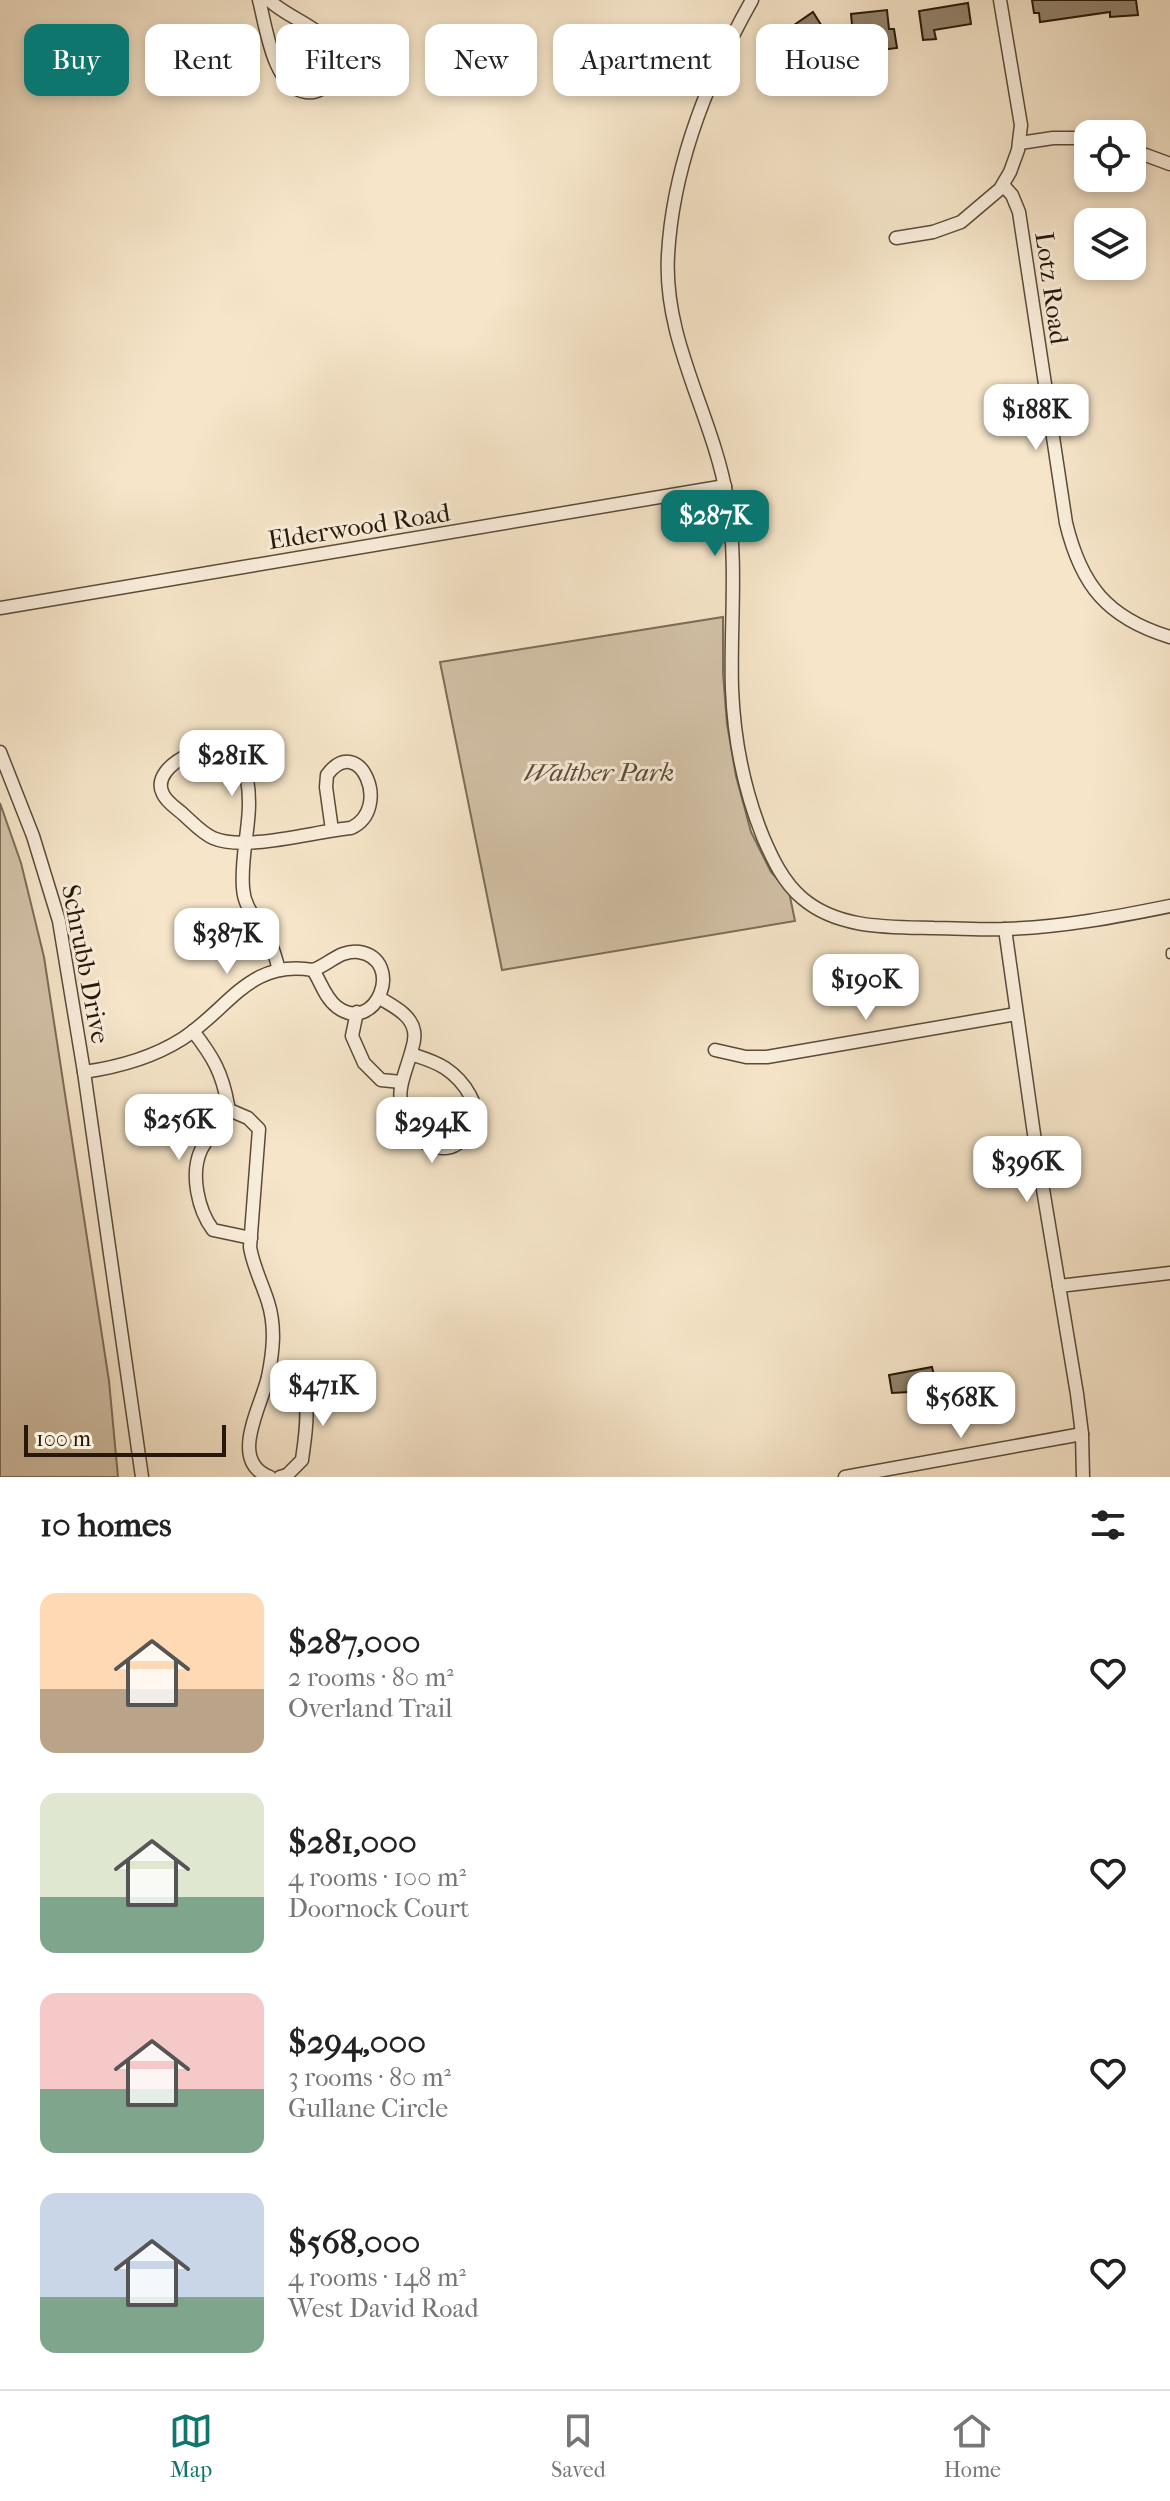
<!DOCTYPE html>
<html lang="en">
<head>
<meta charset="utf-8">
<style>
	body { margin:0; font-family:"IM FELL French Canon",serif; background:#f6f6f6; color:#222; height:100vh; display:flex; flex-direction:column; font-size:30px; white-space:nowrap }
	* { box-sizing:border-box; margin:0 }
	p { font-size:26px; color:#767676 }
	.icon { flex:none; width:44px; height:44px; fill:none; stroke:currentColor; stroke-width:2; stroke-linecap:round; stroke-linejoin:round }
	.map { position:relative; height:1477px; overflow:hidden }
	.panel { display:flex; flex-direction:column; background:#fff; flex:1 }
	.panel>* { flex:none }
	.guide { position:absolute; left:24px; top:24px; width:1122px; height:72px; display:flex; gap:16px }
	.controls { position:absolute; left:1074px; top:120px; display:grid; gap:16px }
	.controls a { display:grid; place-items:center; width:72px; height:72px; border-radius:16px; background:#fff; box-shadow:0 4px 12px #0003; font-size:40px }
	.scale { position:absolute; left:24px; bottom:20px; width:202px; box-sizing:border-box; padding-left:8px; border:4px solid #261808; border-top:0; font-size:22px; line-height:28px; white-space:nowrap; color:#261808; -webkit-text-stroke:6px #f9eedc; paint-order:stroke }
	.price { position:absolute; translate:-50% -68px; padding:0 18px; border-radius:16px; background:#fff; color:#222; font-size:26px; line-height:52px; filter:drop-shadow(0 2px 4px #0008) }
	.price::after { content:''; position:absolute; left:50%; top:48px; width:24px; height:18px; margin-left:-12px; background:inherit; clip-path:polygon(0 0,100% 0,50% 100%) }
	.price.on { background:#0f766e; color:#fff }
	ul { padding:0; list-style:none }
	li { display:flex; align-items:center; gap:24px; height:200px; padding:0 40px }
	li span { display:grid; place-items:center; flex:none; width:224px; height:160px; border-radius:16px; color:#555 }
	li>.icon { margin-inline-start:auto }
	span .icon { width:96px; height:96px; fill:#fffc; stroke-width:1 }
	li b { font-size:34px }
	h2 { display:flex; justify-content:space-between; align-items:center; height:96px; padding:0 40px; font-size:34px }
	.pill { padding:0 28px; border-radius:16px; background:#fff; box-shadow:0 4px 12px #0003; font-size:28px; line-height:72px }
	.pill.on { background:#0f766e; color:#fff }
	.tab-bar { display:flex; justify-content:space-around; align-items:center; height:112px; border-top:2px solid #e0e0e0; background:#fff; font-size:22px; color:#767676 }
	.tab-bar a { display:grid; justify-items:center; gap:4px }
	.tab-bar .on { color:#0f766e }
	.map>svg:first-child { display:block }
</style>
</head>
<body>
<div class="map">
<svg width="1170" height="1477" viewBox="0 0 1170 1477">
	<rect width="100%" height="100%" fill="#f6e5c9"/>
	<filter id="stains"><feTurbulence type="fractalNoise" baseFrequency=".0025" numOctaves="4"/><feColorMatrix values="0 0 0 0 .2 0 0 0 0 .09 0 0 0 0 .02 0 0 0 .5 -.17"/></filter>
	<radialGradient id="worn" r=".72"><stop offset=".6" stop-color="#630" stop-opacity="0"/><stop offset="1" stop-color="#630" stop-opacity=".3"/></radialGradient>
	<g fill="#d3c2a8" stroke="#7c6d58" stroke-width="2">
		<polygon points="723,617 723,673 727,724 736,776 751,832 771,872 789,892 795,921 502,970 440,662"/>
		<polygon points="0,803 21,863 44,957 109,1381 118,1477 0,1477"/>
	</g>
	<g fill="#92836c" stroke="#261808" stroke-width="2">
		<polygon points="1032,0 1136,0 1138,15 1110,17 1110,12 1040,22 1039,13 1034,13"/>
		<polygon points="968,3 971,24 934,30 936,39 923,40 919,11"/>
		<polygon points="887,10 889,29 894,29 897,48 881,50 879,33 853,36 851,14"/>
		<polygon points="813,12 828,36 784,62 771,41"/>
		<polygon points="932,1367 942,1410 921,1414 919,1400 909,1392 892,1393 889,1375"/>
	</g>
	<g fill="none" stroke-linecap="round" stroke-linejoin="round">
		<g stroke="#5a4b38" stroke-width="9">
			<polyline id="lane" points="1170,952 1170,955"/>
		</g>
		<g stroke="#5a4b38" stroke-width="15">
			<g id="street">
				<path d="M259,0C266,26 273,88 306,92C320,94 329,84 337,73C345,32 292,23 269,0"/>
				<path d="M752,0C708,78 673,165 668,255C663,341 713,415 727,498C738,561 730,625 732,689C734,739 744,790 763,837C772,858 783,882 802,898C838,929 889,927 934,928C958,928 983,930 1007,929C1062,927 1116,917 1170,906"/>
				<polyline points="1020,143 1053,138 1088,138"/>
				<polyline points="1132,150 1170,164"/>
				<path d="M1003,185L1012,195L1019,212L1066,523C1081,585 1107,618 1170,637"/>
				<polyline points="896,238 933,232 961,222 1000,189 1010,172 1018,150 1021,125 1000,0"/>
				<polyline points="0,608 725,486"/>
				<polyline points="0,752 33,836 59,921 84,1072 142,1477"/>
				<polyline points="1005,929 1035,1141 1077,1394 1082,1434 1083,1477"/>
				<path d="M279,970C276,959 273,946 267,936C257,919 244,908 243,888C240,851 254,818 247,779C246,772 246,763 241,757C221,732 147,764 163,794C167,803 178,809 184,815C193,823 202,833 213,838C245,852 315,831 351,828C393,809 359,731 327,775L326,787L332,830"/>
				<path d="M380,998C392,1006 411,1014 414,1031C415,1037 414,1043 412,1049C404,1080 392,1092 409,1125C416,1138 426,1147 442,1148C455,1149 464,1140 471,1130C485,1108 463,1080 445,1068C434,1061 423,1058 411,1054"/>
				<polyline points="357,1012 352,1036 364,1063 381,1080 401,1082"/>
				<path d="M193,1031C213,1057 222,1072 228,1105C223,1122 209,1134 201,1150C190,1174 198,1210 213,1230L251,1238"/>
				<polyline points="715,1050 746,1057 767,1057 1016,1014"/>
				<path d="M84,1072C119,1067 152,1058 182,1039C229,1009 249,959 313,970C321,982 325,998 337,1007C376,1036 406,960 359,952C341,949 328,965 313,970"/>
				<path d="M227,1109L248,1118L259,1129L250,1247C253,1266 262,1283 268,1302C276,1327 273,1352 268,1377"/>
				<polyline points="1059,1286 1170,1273"/>
				<path d="M270,1477C228,1462 261,1407 268,1377C278,1379 290,1379 298,1386C313,1398 304,1443 302,1460L287,1475L280,1477"/>
				<polyline points="845,1477 1082,1434"/>
			</g>
		</g>
		<use href="#lane" stroke="#f9eedc" stroke-width="6"/>
		<use href="#street" stroke="#f9eedc" stroke-width="12"/>
	</g>
	<g text-anchor="middle" stroke-width="6" stroke-linejoin="round" paint-order="stroke">
		<g font-size="26" fill="#261808" stroke="#f9eedc">
			<text transform="translate(1052 288) rotate(82)" y="9">Lotz Road</text>
			<text transform="translate(359 526) rotate(-9)" y="9">Elderwood Road</text>
			<text transform="translate(86 964) rotate(79)" y="9">Schrubb Drive</text>
		</g>
		<g font-size="26" font-style="italic" fill="#5a4b38" stroke="#f9eedc">
			<text x="599" y="781">Walther Park</text>
		</g>
	</g>
	<rect width="100%" height="100%" filter="url(#stains)"/>
	<rect width="100%" height="100%" fill="url(#worn)"/>
</svg>
<div class="controls">
<a><svg class="icon" aria-label="locate" viewBox="0 0 24 24"><circle cx="12" cy="12" r="6"/><path d="M12 2v4M12 18v4M2 12h4M18 12h4"/></svg></a>
<a><svg class="icon" aria-label="layers" viewBox="0 0 24 24"><path d="M12 4l9 5-9 5-9-5zM3 14l9 5 9-5"/></svg></a>
</div>
<div class="scale">100 m</div>
<b class="price" style="left:1036px;top:452px">$188K</b>
<b class="price on" style="left:715px;top:558px">$287K</b>
<b class="price" style="left:232px;top:798px">$281K</b>
<b class="price" style="left:227px;top:976px">$387K</b>
<b class="price" style="left:866px;top:1022px">$190K</b>
<b class="price" style="left:179px;top:1162px">$256K</b>
<b class="price" style="left:432px;top:1165px">$294K</b>
<b class="price" style="left:1027px;top:1204px">$396K</b>
<b class="price" style="left:323px;top:1428px">$471K</b>
<b class="price" style="left:961px;top:1440px">$568K</b>
<div class="guide">
<a class="pill on">Buy</a>
<a class="pill">Rent</a>
<a class="pill">Filters</a>
<a class="pill">New</a>
<a class="pill">Apartment</a>
<a class="pill">House</a>
</div>
</div>
<section class="panel">
<h2>10 homes<svg class="icon" aria-label="filters" viewBox="0 0 24 24"><path d="M4 7h16M4 17h16"/><circle cx="9" cy="7" r="2"/><circle cx="15" cy="17" r="2"/></svg></h2>
<ul>
<li><span style="background:linear-gradient(#ffd9b3 60%,#b9a48a 0)"><svg class="icon" aria-label="home" viewBox="0 0 24 24"><path d="M3 11l9-7 9 7M6 9v11h12V9"/></svg></span><div><b>$287,000</b><p>2 rooms · 80 m²</p><p>Overland Trail</p></div><svg class="icon" aria-label="heart" viewBox="0 0 24 24"><path d="M12 20l-8-8c-3-5 5-10 8-4 3-6 11-1 8 4z"/></svg></li>
<li><span style="background:linear-gradient(#dfe7d0 65%,#7fa58c 0)"><svg class="icon" aria-label="home" viewBox="0 0 24 24"><path d="M3 11l9-7 9 7M6 9v11h12V9"/></svg></span><div><b>$281,000</b><p>4 rooms · 100 m²</p><p>Doornock Court</p></div><svg class="icon" aria-label="heart" viewBox="0 0 24 24"><path d="M12 20l-8-8c-3-5 5-10 8-4 3-6 11-1 8 4z"/></svg></li>
<li><span style="background:linear-gradient(#f6c9c9 60%,#7fa58c 0)"><svg class="icon" aria-label="home" viewBox="0 0 24 24"><path d="M3 11l9-7 9 7M6 9v11h12V9"/></svg></span><div><b>$294,000</b><p>3 rooms · 80 m²</p><p>Gullane Circle</p></div><svg class="icon" aria-label="heart" viewBox="0 0 24 24"><path d="M12 20l-8-8c-3-5 5-10 8-4 3-6 11-1 8 4z"/></svg></li>
<li><span style="background:linear-gradient(#c9d6e8 65%,#7fa58c 0)"><svg class="icon" aria-label="home" viewBox="0 0 24 24"><path d="M3 11l9-7 9 7M6 9v11h12V9"/></svg></span><div><b>$568,000</b><p>4 rooms · 148 m²</p><p>West David Road</p></div><svg class="icon" aria-label="heart" viewBox="0 0 24 24"><path d="M12 20l-8-8c-3-5 5-10 8-4 3-6 11-1 8 4z"/></svg></li>
</ul>
</section>
<nav class="tab-bar">
<a class="on"><svg class="icon" aria-label="map" viewBox="0 0 24 24"><path d="M3 6l6-2 6 2 6-2v14l-6 2-6-2-6 2zM9 4v14M15 6v14"/></svg>Map</a>
<a><svg class="icon" aria-label="saved" viewBox="0 0 24 24"><path d="M7 4h10v16l-5-4-5 4z"/></svg>Saved</a>
<a><svg class="icon" aria-label="home" viewBox="0 0 24 24"><path d="M3 11l9-7 9 7M6 9v11h12V9"/></svg>Home</a>
</nav>
</body>
</html>
